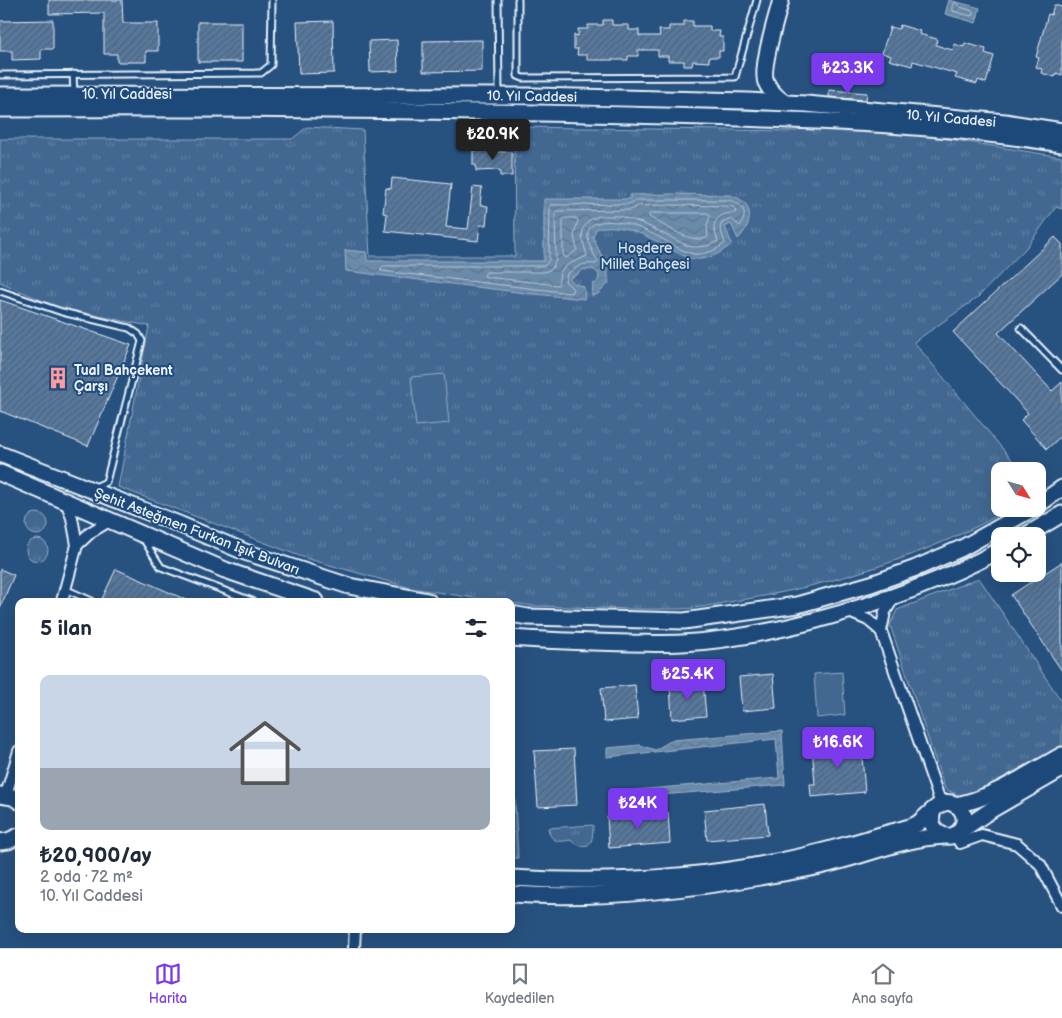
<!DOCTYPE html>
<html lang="tr">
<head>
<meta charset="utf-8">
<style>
	body { margin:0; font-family:"Balsamiq Sans",sans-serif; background:#f2f2f3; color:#1f2937; height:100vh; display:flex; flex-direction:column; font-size:19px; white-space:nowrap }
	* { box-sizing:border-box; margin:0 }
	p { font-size:16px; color:#747a83 }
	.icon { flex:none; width:28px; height:28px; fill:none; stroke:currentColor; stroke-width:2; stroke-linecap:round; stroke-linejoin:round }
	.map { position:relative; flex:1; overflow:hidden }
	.sheet { position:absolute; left:15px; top:598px; width:500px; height:335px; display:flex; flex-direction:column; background:#fff; border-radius:10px; box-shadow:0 5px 20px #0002 }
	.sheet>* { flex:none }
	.needle { width:32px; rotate:127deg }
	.buttons { position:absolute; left:991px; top:462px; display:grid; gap:10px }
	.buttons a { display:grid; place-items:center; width:55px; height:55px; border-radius:10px; background:#fff; box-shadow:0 5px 20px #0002; font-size:25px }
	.price { position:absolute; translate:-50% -42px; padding:0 11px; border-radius:5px; background:#7c3aed; color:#fff; font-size:16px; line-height:32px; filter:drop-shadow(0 1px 2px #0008) }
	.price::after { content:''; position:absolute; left:50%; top:30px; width:15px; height:11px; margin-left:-8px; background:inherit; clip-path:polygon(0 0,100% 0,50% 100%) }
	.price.active { background:#222; color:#fff }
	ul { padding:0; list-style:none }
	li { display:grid; align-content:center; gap:10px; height:265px; padding:0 25px }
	li span { display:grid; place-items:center; height:155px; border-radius:10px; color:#555 }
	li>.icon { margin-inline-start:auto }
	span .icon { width:90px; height:90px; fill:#fffc; stroke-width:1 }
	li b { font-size:21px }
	h2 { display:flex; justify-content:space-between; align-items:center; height:60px; padding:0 25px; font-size:21px }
	.tabs { display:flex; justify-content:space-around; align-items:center; height:70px; border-top:1px solid #e0e1e3; background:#fff; font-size:14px; color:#747a83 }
	.tabs a { display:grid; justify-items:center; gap:2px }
	.tabs .active { color:#7c3aed }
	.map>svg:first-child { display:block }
</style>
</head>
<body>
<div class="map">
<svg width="1062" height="948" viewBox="0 0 1062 948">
	<defs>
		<pattern id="grass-tufts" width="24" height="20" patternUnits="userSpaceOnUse" patternTransform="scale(1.25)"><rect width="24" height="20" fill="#436891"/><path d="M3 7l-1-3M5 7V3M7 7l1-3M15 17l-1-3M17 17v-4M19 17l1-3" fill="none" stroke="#5e7ea1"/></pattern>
		<pattern id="water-waves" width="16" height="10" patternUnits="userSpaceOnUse" patternTransform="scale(1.25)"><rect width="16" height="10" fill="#6b8aaa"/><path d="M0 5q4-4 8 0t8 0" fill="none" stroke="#5e7388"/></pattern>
		<pattern id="building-hatch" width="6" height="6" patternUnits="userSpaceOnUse" patternTransform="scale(1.25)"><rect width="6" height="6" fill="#57789d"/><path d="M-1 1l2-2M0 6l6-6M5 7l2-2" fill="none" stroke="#4f6278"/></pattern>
	</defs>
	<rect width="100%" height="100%" fill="#27517f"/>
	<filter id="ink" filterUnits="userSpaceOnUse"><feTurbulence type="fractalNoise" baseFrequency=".02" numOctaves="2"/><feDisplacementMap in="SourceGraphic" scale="10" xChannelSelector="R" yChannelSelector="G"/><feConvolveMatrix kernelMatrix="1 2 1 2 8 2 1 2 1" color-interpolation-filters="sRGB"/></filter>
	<g filter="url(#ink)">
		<g fill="url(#grass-tufts)" stroke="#96acc4">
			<path d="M814,123L955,140L1062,157V209L1056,207L1026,248L977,298L914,342L1021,471H1000V509H1010C926,556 830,586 735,601C716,604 697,609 678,609C631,610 582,607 534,606L511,603V601H493L411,588L305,558L118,487L149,326L59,308L0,282V139H292L307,127L363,130L370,256H515L514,127L797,131Z"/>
			<circle cx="37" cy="524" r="11"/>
			<circle cx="37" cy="550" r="11"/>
			<polygon points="979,578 1062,702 1062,747 964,798 945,789 890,625 897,610"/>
			<polygon points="511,730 518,858 511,858"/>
			<path d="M593,825C593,844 590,854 570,840C558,843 550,841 548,828Z"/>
		</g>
		<g fill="#436891" stroke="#96acc4">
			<polygon points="444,374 449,423 416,426 411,377"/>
			<polygon points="842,672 845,715 817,718 814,674"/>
		</g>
		<g fill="url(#water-waves)" stroke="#9db3c9">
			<polygon points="949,0 980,8 976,23 945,14"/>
			<path d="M672,194L729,195C754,200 755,222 738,239L731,224L725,227L732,244C723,251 713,258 701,259C689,260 679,254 669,248C647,236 620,221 596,229L593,237L608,270V284L598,294L592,296L593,283L595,284L598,281L599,274L593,269L581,270L578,274L570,278V280L573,283L584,287L585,297L584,299L525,293L346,271L345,250L366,252L367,261H544V199H630V195Z"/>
			<polygon points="782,731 785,785 636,797 635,790 779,778 776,739 607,757 607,748 640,745 655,750 672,740"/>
		</g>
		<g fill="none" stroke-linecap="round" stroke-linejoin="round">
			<g stroke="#b6c8d9" stroke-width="1">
				<polygon points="956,3 960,7 973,11 973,15 970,16 953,11 953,5"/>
				<path d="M636,200H728C743,203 749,213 740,226L731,219L722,223L720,228L725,243C717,250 705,255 694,254C684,252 675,246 666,241C647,230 620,217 597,223C590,225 587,231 588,238C589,247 595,255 598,262L596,264C583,262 577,267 567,274L565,281L573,289L571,293L382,271L380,269L383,266H545L549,260L550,205L629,204Z"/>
				<path d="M672,205L727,206L733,207L736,211L735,213C725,212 713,218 714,229C715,233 717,237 718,241L707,246L695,247L688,246L642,223L619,216H599L589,220L583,229L582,238L587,256C579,260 564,264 560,273C559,277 559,282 558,285L486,277L484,276L486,272H544L552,269L556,260L555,213L557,211L630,210L639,206Z"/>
				<path d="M651,213H708L710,216L707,226L708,237C693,246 664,224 650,218L649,215Z"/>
				<polygon points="565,218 576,218 578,220 574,236 577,250 566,258 563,255 563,220"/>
			</g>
		</g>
		<g fill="url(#building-hatch)" stroke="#e8f1f8">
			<polygon points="49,0 122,0 123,23 158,23 158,51 146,51 146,62 117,62 117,54 104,54 104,13 49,14"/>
			<polygon points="1054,5 1062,7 1062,75 1056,73 1055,77 1041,73 1042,69 1036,67 1039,58 1036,57 1048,14 1051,15"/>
			<polygon points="53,20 53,49 41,49 41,59 12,60 12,51 0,51 0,21"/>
			<polygon points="603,20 612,20 612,25 629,25 629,30 639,30 639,36 660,36 659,30 669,30 669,26 684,26 684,21 693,21 693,26 710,26 710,31 720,31 719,37 723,37 723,51 719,51 719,57 709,57 709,62 693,61 692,66 684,66 684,61 668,61 668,56 658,56 658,50 638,50 638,56 628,56 628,60 587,60 587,55 577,55 578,49 574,49 574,35 578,36 578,29 588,29 588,25 603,25"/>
			<polygon points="333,21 334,73 299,74 297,22"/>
			<rect x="198" y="22" width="44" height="40"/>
			<polygon points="900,25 920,31 919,34 937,39 936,45 945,48 953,50 954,44 964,47 965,43 986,49 985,53 994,56 986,83 978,80 977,84 955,78 957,74 913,61 912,66 889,60 891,56 882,53 890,27 899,29"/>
			<polygon points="397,40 398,71 370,72 369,41"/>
			<polygon points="482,40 482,71 423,72 423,41"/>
			<polygon points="829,90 867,93 866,100 829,97"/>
			<polygon points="481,148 489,148 489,150 494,150 494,152 512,152 512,176 500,176 500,170 476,171 476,165 473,165 473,150 481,150"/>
			<polygon points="392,178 451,184 446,227 468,229 473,187 482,188 480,205 488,206 486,225 480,225 478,241 385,231 387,214 383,213 386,188 391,189"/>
			<polygon points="1055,237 1062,244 1062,274 998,333 1052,391 1062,382 1062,435 1047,449 1021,420 1028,413 953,332"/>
			<polygon points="0,300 131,345 88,446 0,411"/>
			<polygon points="1062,562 1062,671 1011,595"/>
			<polygon points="0,569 14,575 0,608"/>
			<polygon points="116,569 189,601 101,601"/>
			<polygon points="773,674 776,708 742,711 739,677"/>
			<polygon points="703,682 706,716 672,719 670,685"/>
			<polygon points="635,685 638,719 604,722 601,688"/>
			<polygon points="865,741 867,756 862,756 865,792 811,797 810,784 815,784 812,746"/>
			<polygon points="574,749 577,805 538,807 534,751"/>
			<polygon points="765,804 768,835 707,840 704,810"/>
			<polygon points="668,812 670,843 609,848 607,817"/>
		</g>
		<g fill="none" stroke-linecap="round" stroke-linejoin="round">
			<g stroke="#e8f1f8" stroke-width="9">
				<g id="lane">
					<polyline points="498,0 499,94"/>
					<polyline points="518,0 518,76 523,78 735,77 757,0"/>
					<polyline points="73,74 74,94"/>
					<polyline points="0,75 261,73 271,65 272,0"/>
					<polyline points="0,291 62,312 129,328 138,334 142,341 106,482 95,487"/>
					<polyline points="1021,328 1062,370"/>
					<polyline points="144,540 161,567 252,601"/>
					<polyline points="65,589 92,601"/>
				</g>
			</g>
			<g stroke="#e8f1f8" stroke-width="14">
				<g id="street">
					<polyline points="77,545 91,532 111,520"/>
					<polyline points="62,601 77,545 72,518 66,501"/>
					<polyline points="849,612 868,620 881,631 885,612 894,597"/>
					<polyline points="881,631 941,804"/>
					<polyline points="6,795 19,751"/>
					<polyline points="955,834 960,843 982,835 1017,844 1040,864 1062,906"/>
					<polyline points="354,948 355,929"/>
				</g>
			</g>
			<g stroke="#e8f1f8" stroke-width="19">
				<g id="secondary">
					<path d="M781,0C777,16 760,69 766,82C770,91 776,97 784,102"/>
					<polyline points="0,95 534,96 748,101 806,104 1005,122 1062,131"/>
					<path d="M0,109C210,108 420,110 630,115C775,119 919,121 1062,144"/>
					<polyline points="0,454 176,523 245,552 349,586 428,601"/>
					<polyline points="0,473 225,570 316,601"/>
					<polyline points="1038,505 1062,488"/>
					<polyline points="1025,536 1062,514"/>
					<polyline points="511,614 528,617 684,621 797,605 871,584 916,568 962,548 1032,509"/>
					<path d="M511,638C550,641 589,642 629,643C646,643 664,644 682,643C726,641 770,632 813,621C877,604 941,582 1000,550"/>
					<polyline points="0,795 13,797 19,801"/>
					<path d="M955,805C992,799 1029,773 1062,755"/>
					<polyline points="960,831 991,810 1062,769"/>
					<polyline points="0,842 8,841 19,836"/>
					<path d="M511,878C624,885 740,876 849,844C864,840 880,835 896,831C903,829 911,827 917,824C926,818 934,806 944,803C958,800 969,815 962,827C953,846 925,833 933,811"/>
					<path d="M511,894C594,900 678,891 760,877C780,873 800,871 820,866C862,857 902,838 945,836"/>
				</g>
			</g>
			<use href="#lane" stroke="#1f4a7a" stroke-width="5"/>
			<use href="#street" stroke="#1f4a7a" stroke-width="10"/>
			<use href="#secondary" stroke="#1f4a7a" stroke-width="15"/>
		</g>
	</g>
	<defs>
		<g id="building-bare" transform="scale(1.725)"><path d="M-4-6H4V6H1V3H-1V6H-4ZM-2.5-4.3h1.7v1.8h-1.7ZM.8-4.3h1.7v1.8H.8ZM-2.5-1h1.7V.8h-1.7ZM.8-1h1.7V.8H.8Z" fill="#ff9aa2" stroke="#1f4a7a" stroke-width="2.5" paint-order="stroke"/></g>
	</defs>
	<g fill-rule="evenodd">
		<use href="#building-bare" x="58" y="378"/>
	</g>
	<g text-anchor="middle" stroke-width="4" stroke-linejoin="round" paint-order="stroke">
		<g font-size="14" fill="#e8f1f8" stroke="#1f4a7a">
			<text x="127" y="99">10. Yıl Caddesi</text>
			<text transform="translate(532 96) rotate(1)" y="5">10. Yıl Caddesi</text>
			<text transform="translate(951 118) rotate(5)" y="5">10. Yıl Caddesi</text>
			<text transform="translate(197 531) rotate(21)" y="5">Şehit Asteğmen Furkan Işık Bulvarı</text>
		</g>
		<g font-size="14" fill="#d8e3ee" stroke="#1f4a7a">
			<text x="645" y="253">Hoşdere<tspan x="645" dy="16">Millet Bahçesi</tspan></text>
		</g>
		<g font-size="14" font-weight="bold" fill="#e8f1f8" stroke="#1f4a7a" text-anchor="start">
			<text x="74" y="375">Tual Bahçekent<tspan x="74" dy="16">Çarşı</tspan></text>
		</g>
	</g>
</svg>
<div class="buttons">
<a><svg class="needle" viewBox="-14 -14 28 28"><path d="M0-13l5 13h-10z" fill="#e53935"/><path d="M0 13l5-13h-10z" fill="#747a83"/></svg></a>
<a><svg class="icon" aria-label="locate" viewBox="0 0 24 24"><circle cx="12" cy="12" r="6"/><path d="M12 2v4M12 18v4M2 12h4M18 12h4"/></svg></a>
</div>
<b class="price" style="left:848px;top:95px">₺23.3K</b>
<b class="price active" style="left:493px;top:161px">₺20.9K</b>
<b class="price" style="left:688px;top:701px">₺25.4K</b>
<b class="price" style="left:838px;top:769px">₺16.6K</b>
<b class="price" style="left:638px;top:830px">₺24K</b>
<section class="sheet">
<h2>5 ilan<svg class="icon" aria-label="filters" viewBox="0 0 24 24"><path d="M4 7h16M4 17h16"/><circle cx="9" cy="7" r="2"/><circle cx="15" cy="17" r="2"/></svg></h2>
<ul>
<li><span style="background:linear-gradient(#c9d6e8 60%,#9aa5b1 0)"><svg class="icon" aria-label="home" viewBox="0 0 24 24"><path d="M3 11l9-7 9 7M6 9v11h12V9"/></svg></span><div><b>₺20,900/ay</b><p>2 oda · 72 m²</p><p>10. Yıl Caddesi</p></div></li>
</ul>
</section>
</div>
<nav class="tabs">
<a class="active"><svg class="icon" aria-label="map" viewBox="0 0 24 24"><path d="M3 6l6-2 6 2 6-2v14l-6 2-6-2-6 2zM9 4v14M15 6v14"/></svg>Harita</a>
<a><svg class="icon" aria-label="saved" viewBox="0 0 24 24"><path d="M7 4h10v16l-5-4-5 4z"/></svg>Kaydedilen</a>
<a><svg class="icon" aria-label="home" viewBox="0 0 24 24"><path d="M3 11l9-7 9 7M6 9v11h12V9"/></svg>Ana sayfa</a>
</nav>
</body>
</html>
